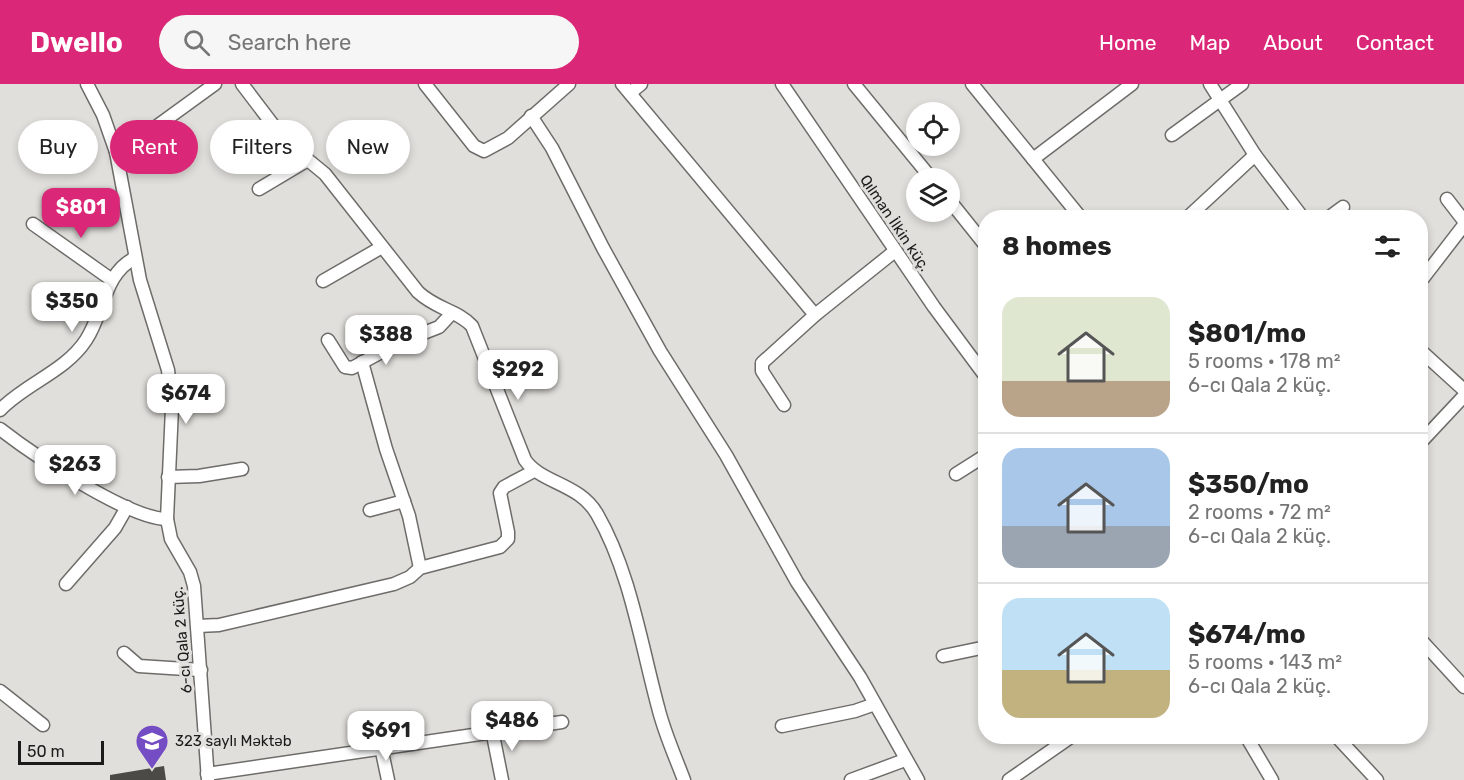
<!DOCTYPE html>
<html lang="en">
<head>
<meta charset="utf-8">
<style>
	body { margin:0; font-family:Rubik,sans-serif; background:#f6f6f6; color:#222; height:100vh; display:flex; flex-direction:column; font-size:22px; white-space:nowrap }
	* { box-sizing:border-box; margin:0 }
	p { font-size:20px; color:#767676 }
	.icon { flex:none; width:33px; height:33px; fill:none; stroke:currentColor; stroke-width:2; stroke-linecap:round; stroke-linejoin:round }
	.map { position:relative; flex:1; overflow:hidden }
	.sheet { position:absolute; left:978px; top:126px; width:450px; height:534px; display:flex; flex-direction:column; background:#fff; border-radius:24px; box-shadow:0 3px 9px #0003 }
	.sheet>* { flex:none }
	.banner { position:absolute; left:18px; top:36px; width:570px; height:54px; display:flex; gap:12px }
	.controls { position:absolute; left:906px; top:18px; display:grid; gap:12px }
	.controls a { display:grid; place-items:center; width:54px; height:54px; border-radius:50%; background:#fff; box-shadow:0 3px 9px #0003; font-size:30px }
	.scale { position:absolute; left:18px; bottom:15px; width:86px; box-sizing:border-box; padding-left:6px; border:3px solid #1c1b1a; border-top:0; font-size:16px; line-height:21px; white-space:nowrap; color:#1c1b1a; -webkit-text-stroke:4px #e1dfdb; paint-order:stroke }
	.price { position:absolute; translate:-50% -51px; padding:0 14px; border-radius:12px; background:#fff; color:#222; font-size:20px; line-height:39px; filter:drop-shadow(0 2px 3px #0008) }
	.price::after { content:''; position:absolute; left:50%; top:36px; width:18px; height:14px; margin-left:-9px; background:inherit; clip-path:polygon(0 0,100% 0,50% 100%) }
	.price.on { background:#db2777; color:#fff }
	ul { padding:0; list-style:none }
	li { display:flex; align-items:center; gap:18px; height:150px; padding:0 24px }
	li+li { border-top:2px solid #e0e0e0 }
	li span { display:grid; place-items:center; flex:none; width:168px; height:120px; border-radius:18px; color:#555 }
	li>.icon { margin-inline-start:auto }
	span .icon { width:72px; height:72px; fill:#fffc; stroke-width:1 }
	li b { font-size:26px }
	h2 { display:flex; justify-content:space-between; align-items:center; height:72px; padding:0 24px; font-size:26px }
	.tag { padding:0 21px; border-radius:27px; background:#fff; box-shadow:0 3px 9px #0003; font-size:21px; line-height:54px }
	.tag.on { background:#db2777; color:#fff }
	header { display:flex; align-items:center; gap:36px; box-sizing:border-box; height:84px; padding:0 30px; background:#db2777; color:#fff }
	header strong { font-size:28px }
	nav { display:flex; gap:33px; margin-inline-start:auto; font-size:21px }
	.search { width:420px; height:54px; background:#f6f6f6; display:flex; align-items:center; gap:15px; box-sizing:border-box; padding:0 21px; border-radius:33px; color:#767676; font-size:22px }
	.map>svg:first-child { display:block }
</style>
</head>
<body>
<header>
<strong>Dwello</strong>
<div class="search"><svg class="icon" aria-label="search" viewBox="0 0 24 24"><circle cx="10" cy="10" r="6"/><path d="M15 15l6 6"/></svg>Search here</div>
<nav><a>Home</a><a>Map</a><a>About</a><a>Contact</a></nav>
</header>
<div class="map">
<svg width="1464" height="696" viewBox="0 0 1464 696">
	<rect width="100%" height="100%" fill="#e1dfdb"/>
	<polygon fill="#4c4a47" points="164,682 166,696 110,696 110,691"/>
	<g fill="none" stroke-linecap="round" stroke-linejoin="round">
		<g stroke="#6e6c69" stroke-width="15">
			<g id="minor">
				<polyline points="87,0 103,31 116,68 140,196 168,286 172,324 167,435 171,455 190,488 194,502 208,696"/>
				<path d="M242,0L286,58L325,90L418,208C436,225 457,226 472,242L525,376C542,400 579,399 597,430C630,487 641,560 658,623C664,648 675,672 684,696"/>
				<polyline points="425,0 474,62 484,67 508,54 569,0"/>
				<polyline points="622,0 815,231"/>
				<polyline points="782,0 934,223 986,293"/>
				<polyline points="854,0 931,94"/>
				<polyline points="972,0 1081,134"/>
				<polyline points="1210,0 1255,71 1303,134"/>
				<polyline points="630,9 641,0"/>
				<polyline points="531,32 552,64 603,164 660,267 726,371 797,498 860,593 918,696"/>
				<polyline points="1172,51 1242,0"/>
				<polyline points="116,68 131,61 215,0"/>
				<polyline points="1033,75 1132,0"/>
				<polyline points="259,105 306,77"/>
				<polyline points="1447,115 1464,137"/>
				<polyline points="950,117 986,162"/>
				<polyline points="1187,134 1255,71"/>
				<polyline points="1328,134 1343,123"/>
				<polyline points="33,140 112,196"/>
				<polyline points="323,197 382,163"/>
				<polyline points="1420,198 1464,141"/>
				<polyline points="328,256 345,283 352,284 398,259 439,243 452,229"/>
				<polyline points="1420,266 1464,306"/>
				<polyline points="362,278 386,365 409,432 420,484"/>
				<polyline points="784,321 762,287 762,279 815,231 895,167"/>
				<path d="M0,326C26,299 65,288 86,256C104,229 104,189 135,174"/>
				<path d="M0,345C32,370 129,435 167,435"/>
				<polyline points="1420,359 1464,312"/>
				<polyline points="956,390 986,371"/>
				<polyline points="168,393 199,392 242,385"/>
				<polyline points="370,426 404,417"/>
				<polyline points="66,500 115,444 127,423"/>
				<polyline points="198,542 219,541 394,500 410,493 420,484 500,463 508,455 508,448 500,409 504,403 534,387"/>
				<polyline points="1420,555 1464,603"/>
				<polyline points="124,569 139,582 201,586"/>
				<polyline points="943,572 986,563"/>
				<polyline points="0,607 43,641"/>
				<polyline points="782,642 855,627 875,620"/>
				<polyline points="492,646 502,696"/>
				<polyline points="1246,652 1272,696"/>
				<polyline points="1336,652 1377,696"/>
				<polyline points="381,663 388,696"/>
				<polyline points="207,690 562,638"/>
				<polyline points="851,696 905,676"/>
				<polyline points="1009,696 1072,652"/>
			</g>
		</g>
		<use href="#minor" stroke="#fff" stroke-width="12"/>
	</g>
	<defs>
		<g id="school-pin" transform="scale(1.725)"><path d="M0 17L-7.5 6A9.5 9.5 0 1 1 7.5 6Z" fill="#744cc4" stroke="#e1dfdb"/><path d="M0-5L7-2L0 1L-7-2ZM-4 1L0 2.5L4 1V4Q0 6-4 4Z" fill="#fff"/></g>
	</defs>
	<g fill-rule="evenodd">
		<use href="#school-pin" x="152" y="657"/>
	</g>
	<g text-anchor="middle" stroke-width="6" stroke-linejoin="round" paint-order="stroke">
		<g font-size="15" fill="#1c1b1a" stroke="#e1dfdb">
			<text transform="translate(895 139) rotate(56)" y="5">Qılman İlkin küç.</text>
			<text transform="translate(182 556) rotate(-95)" y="5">6-cı Qala 2 küç.</text>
		</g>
		<g font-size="15" fill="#1c1b1a" stroke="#e1dfdb" text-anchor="start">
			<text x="175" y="662">323 saylı Məktəb</text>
		</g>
	</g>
</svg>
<div class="controls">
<a><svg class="icon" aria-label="locate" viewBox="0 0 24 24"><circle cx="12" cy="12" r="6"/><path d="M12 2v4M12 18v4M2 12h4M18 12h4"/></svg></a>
<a><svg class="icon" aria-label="layers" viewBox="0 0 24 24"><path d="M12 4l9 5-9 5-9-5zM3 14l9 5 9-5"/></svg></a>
</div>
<div class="scale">50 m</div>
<b class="price on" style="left:81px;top:155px">$801</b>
<b class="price" style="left:72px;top:249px">$350</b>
<b class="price" style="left:386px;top:282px">$388</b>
<b class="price" style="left:518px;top:317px">$292</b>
<b class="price" style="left:186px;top:341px">$674</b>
<b class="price" style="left:75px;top:412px">$263</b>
<b class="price" style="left:512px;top:668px">$486</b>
<b class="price" style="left:386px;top:678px">$691</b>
<div class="banner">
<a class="tag">Buy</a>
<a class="tag on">Rent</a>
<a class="tag">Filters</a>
<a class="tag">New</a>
</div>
<section class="sheet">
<h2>8 homes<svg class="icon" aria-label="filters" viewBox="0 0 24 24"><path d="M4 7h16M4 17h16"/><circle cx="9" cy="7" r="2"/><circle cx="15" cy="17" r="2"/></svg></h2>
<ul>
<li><span style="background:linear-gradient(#dfe7d0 70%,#b9a48a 0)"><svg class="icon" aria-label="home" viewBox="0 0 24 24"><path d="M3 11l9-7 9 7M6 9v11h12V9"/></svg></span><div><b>$801/mo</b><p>5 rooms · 178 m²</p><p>6-cı Qala 2 küç.</p></div></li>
<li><span style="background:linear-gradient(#a9c7e8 65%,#9aa5b1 0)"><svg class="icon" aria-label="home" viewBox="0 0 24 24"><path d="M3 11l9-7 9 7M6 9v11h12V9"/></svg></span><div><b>$350/mo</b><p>2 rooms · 72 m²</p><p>6-cı Qala 2 küç.</p></div></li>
<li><span style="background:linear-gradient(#bfe0f5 60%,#c2b280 0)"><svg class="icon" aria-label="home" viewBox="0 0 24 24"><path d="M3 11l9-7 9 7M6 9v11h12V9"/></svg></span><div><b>$674/mo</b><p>5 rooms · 143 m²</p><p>6-cı Qala 2 küç.</p></div></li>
</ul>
</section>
</div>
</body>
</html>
